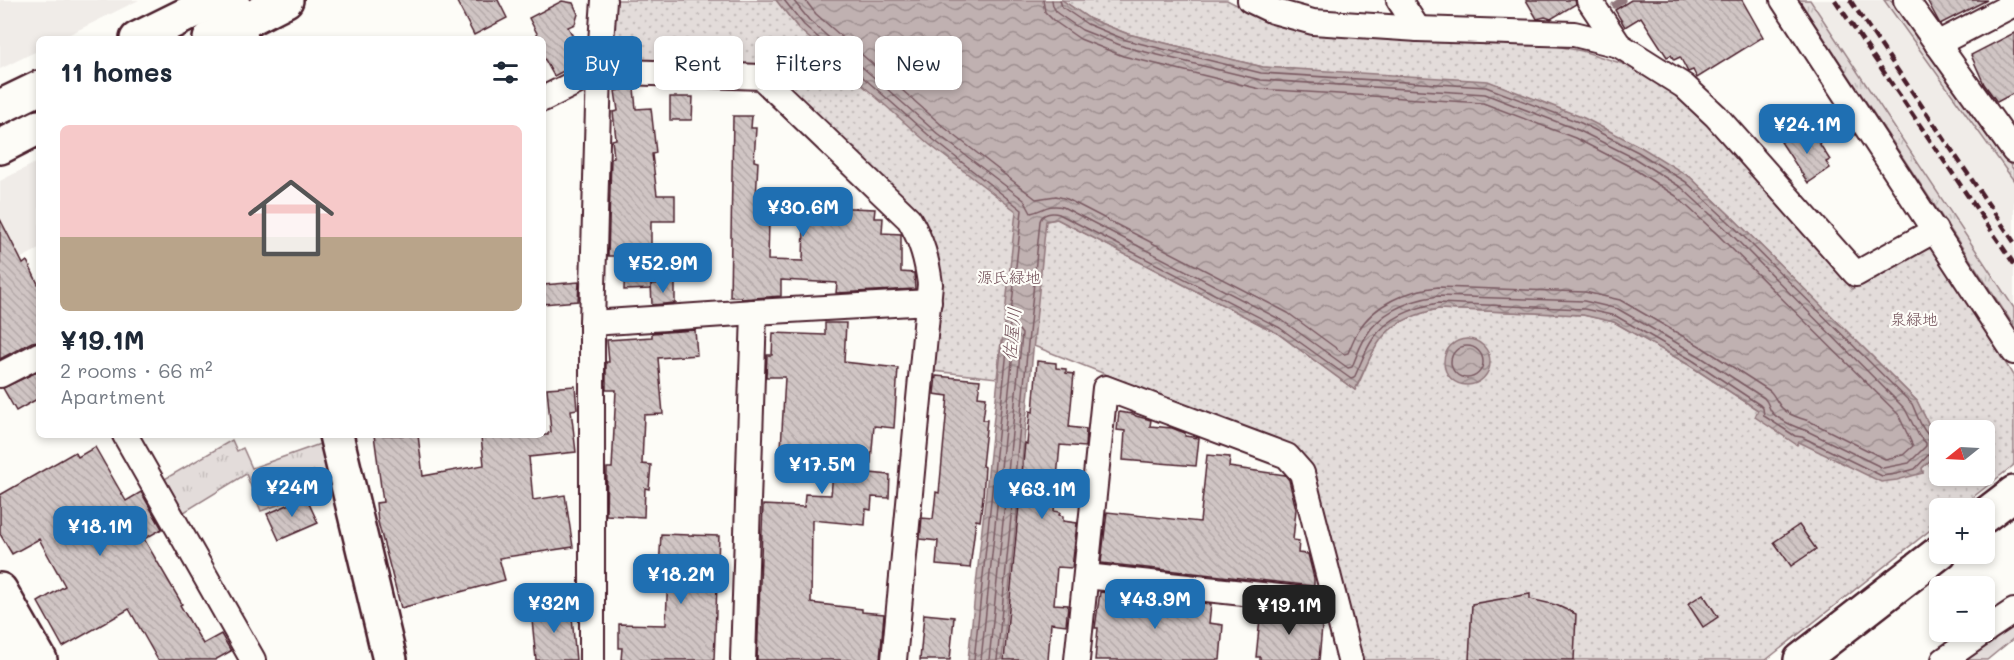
<!DOCTYPE html>
<html lang="en">
<head>
<meta charset="utf-8">
<style>
	body { margin:0; font-family:Mali,"Klee One",sans-serif; background:#f2f2f3; color:#1f2937; height:100vh; display:flex; flex-direction:column; font-size:22px; white-space:nowrap }
	* { box-sizing:border-box; margin:0 }
	p { font-size:20px; color:#747a83 }
	.icon { flex:none; width:33px; height:33px; fill:none; stroke:currentColor; stroke-width:2; stroke-linecap:round; stroke-linejoin:round }
	.map { position:relative; flex:1; overflow:hidden }
	.details { position:absolute; left:36px; top:36px; width:510px; height:402px; display:flex; flex-direction:column; background:#fff; border-radius:9px; box-shadow:0 3px 9px #0003 }
	.details>* { flex:none }
	.guide { position:absolute; left:564px; top:36px; width:570px; height:54px; display:flex; gap:12px }
	.needle { width:39px; rotate:252deg }
	.tools { position:absolute; left:1929px; top:420px; display:grid; gap:12px }
	.tools a { display:grid; place-items:center; width:66px; height:66px; border-radius:9px; background:#fff; box-shadow:0 3px 9px #0003; font-size:30px }
	.price { position:absolute; translate:-50% -51px; padding:0 14px; border-radius:12px; background:#1f6fb2; color:#fff; font-size:20px; line-height:39px; filter:drop-shadow(0 2px 3px #0008) }
	.price::after { content:''; position:absolute; left:50%; top:36px; width:18px; height:14px; margin-left:-9px; background:inherit; clip-path:polygon(0 0,100% 0,50% 100%) }
	.price.on { background:#222; color:#fff }
	ul { padding:0; list-style:none }
	li { display:grid; align-content:center; gap:12px; height:318px; padding:0 24px }
	li span { display:grid; place-items:center; height:186px; border-radius:9px; color:#555 }
	li>.icon { margin-inline-start:auto }
	span .icon { width:108px; height:108px; fill:#fffc; stroke-width:1 }
	li b { font-size:26px }
	h2 { display:flex; justify-content:space-between; align-items:center; height:72px; padding:0 24px; font-size:26px }
	.pill { padding:0 21px; border-radius:9px; background:#fff; box-shadow:0 3px 9px #0003; font-size:21px; line-height:54px }
	.pill.on { background:#1f6fb2; color:#fff }
	.map>svg:first-child { display:block }
</style>
</head>
<body>
<div class="map">
<svg width="2014" height="660" viewBox="0 0 2014 660">
	<defs>
		<pattern id="grass-tufts" width="24" height="20" patternUnits="userSpaceOnUse" patternTransform="scale(1.5)"><rect width="24" height="20" fill="#e3dcda"/><path d="M3 7l-1-3M5 7V3M7 7l1-3M15 17l-1-3M17 17v-4M19 17l1-3" fill="none" stroke="#c4bcbb"/></pattern>
		<pattern id="park-dots" width="8" height="8" patternUnits="userSpaceOnUse" patternTransform="scale(1.5)"><rect width="8" height="8" fill="#e3dcda"/><path d="M2 2h.1M6 6h.1" fill="none" stroke="#c4bcbb" stroke-width="1.8" stroke-linecap="round"/></pattern>
		<pattern id="water-waves" width="16" height="10" patternUnits="userSpaceOnUse" patternTransform="scale(1.5)"><rect width="16" height="10" fill="#c0b1b1"/><path d="M0 5q4-4 8 0t8 0" fill="none" stroke="#9e8f90"/></pattern>
		<pattern id="building-back-hatch" width="6" height="6" patternUnits="userSpaceOnUse" patternTransform="scale(1.5)"><rect width="6" height="6" fill="#d0c5c4"/><path d="M-1 5l2 2M0 0l6 6M5-1l2 2" fill="none" stroke="#b4a9a9"/></pattern>
	</defs>
	<rect width="100%" height="100%" fill="#fdfcf7"/>
	<filter id="ink" filterUnits="userSpaceOnUse"><feTurbulence type="fractalNoise" baseFrequency=".0167" numOctaves="2"/><feDisplacementMap in="SourceGraphic" scale="12" xChannelSelector="R" yChannelSelector="G"/><feConvolveMatrix kernelMatrix="1 2 1 2 8 2 1 2 1" color-interpolation-filters="sRGB"/></filter>
	<g filter="url(#ink)">
		<g fill="#f0ece8">
			<polygon points="0,0 139,0 60,39 39,39 39,50 0,69"/>
			<polygon points="1799,0 1891,0 2014,170 2014,326"/>
			<polygon points="39,161 39,249 0,269 0,181"/>
		</g>
		<g fill="url(#grass-tufts)" stroke="#967e82" stroke-width="1.5">
			<polygon points="1799,0 1810,0 2014,308 2014,326"/>
			<polygon points="1884,0 1891,0 2014,170 2014,181"/>
			<polygon points="232,440 237,451 243,448 252,468 320,444 331,486 261,511 246,474 181,514 163,480"/>
			<polygon points="2014,616 2014,638 1987,660 1954,660"/>
		</g>
		<path fill="url(#park-dots)" stroke="#967e82" stroke-width="1.5" d="M613,0H776L799,29L1046,221L1057,219L1277,333L1355,390C1364,375 1368,357 1378,343C1392,322 1415,314 1438,309L1583,315L1614,322L1689,365L1758,410L1797,444L1799,442L1923,473L1922,468L1939,452L1940,476H1984V430H1940L1939,438L1931,429L1917,401L1733,218L1690,177L1338,73L1263,67L1128,34L1090,19L1062,0H1227L1270,22L1530,41L1582,51L1630,66L1680,96L1713,126L1852,289L1926,248L1936,247L2014,377V465L1959,508H1940L1939,523L1766,660H1362L1319,491L1290,447L1034,346L1001,341L997,378L933,371L917,211L764,66L618,61L609,53Z"/>
		<g fill="url(#water-waves)" stroke="#91777b" stroke-width="1.5">
			<path d="M776,0H1062L1090,19L1128,34L1263,67L1488,81L1584,118L1641,147L1690,177L1733,218L1917,401L1931,429L1939,438V452L1922,468L1923,473L1897,480L1881,482L1799,442L1797,445L1755,417L1758,410L1689,365L1614,322L1583,315L1438,309C1381,322 1378,341 1355,390L1277,333L1057,219L1046,221L1002,660H968L1016,211L930,145L799,29Z"/>
			<circle cx="1467" cy="362" r="23"/>
		</g>
		<g fill="none" stroke-linecap="round" stroke-linejoin="round">
			<g stroke="#795961" stroke-width="1.5">
				<polyline points="784,0 804,25 934,140 1022,210 974,660"/>
				<path d="M793,0L809,20L939,135L1024,200L1031,213C1042,211 1048,203 1063,207L1283,321L1348,368L1352,367C1356,357 1360,346 1366,336C1381,311 1411,300 1438,296L1584,301L1618,309L1696,354L1764,398C1769,403 1768,406 1771,411C1776,419 1797,428 1805,430L1883,468L1909,463L1926,446V443L1919,436L1905,409L1724,227L1682,188L1634,158L1578,130L1485,94L1261,80L1125,47L1082,30L1057,13L1053,6L1052,0"/>
				<path d="M805,0L816,14L945,128L1036,199L1056,196L1067,199L1288,313L1344,354L1348,353C1351,346 1354,338 1358,331C1374,304 1408,290 1438,287L1585,292L1620,300L1700,346L1770,391C1775,396 1777,403 1782,408C1789,415 1799,418 1809,421L1885,459L1903,455L1913,446L1898,414L1717,234L1676,196L1629,166L1575,138L1483,103L1260,89L1123,56L1080,39L1054,21L1045,12L1043,0"/>
				<path d="M1060,0L1062,7L1087,24L1126,40L1261,73L1486,87L1581,123L1638,152L1686,182L1729,222L1912,404C1918,417 1924,439 1940,442"/>
				<circle cx="1467" cy="362" r="16"/>
				<polyline points="981,660 1014,343 1016,332 1019,330 1022,334 989,660"/>
				<path d="M997,660L1040,221C1042,213 1052,212 1059,214L1280,328L1351,379L1354,378C1360,366 1365,350 1373,339C1388,317 1413,308 1438,303L1584,309L1616,316L1692,360L1760,405L1763,408L1764,416L1795,436L1802,437L1882,476L1896,474L1915,469L1933,450L1940,448"/>
			</g>
			<polyline stroke="#91777b" stroke-width="7" points="1615,5 1622,0"/>
		</g>
		<g fill="url(#building-back-hatch)" stroke="#4a1f2b" stroke-width="1.5" fill-rule="evenodd">
			<polygon points="456,0 498,0 507,18 474,35"/>
			<polygon points="1526,0 1575,0 1576,4 1551,19 1545,17 1537,19"/>
			<polygon points="1631,0 1742,0 1763,37 1697,78 1693,70 1688,72 1680,57 1674,60 1671,55 1667,57 1641,17 1625,27 1615,10"/>
			<polygon points="1927,0 1987,0 1940,24"/>
			<polygon points="562,1 573,3 578,14 575,24 568,27 577,44 571,48 579,63 554,76 543,56 543,39 540,39 529,18"/>
			<polygon points="2014,33 2014,93 1997,102 1984,84 1971,55"/>
			<polygon points="634,88 636,109 651,108 656,153 652,154 657,195 675,195 675,221 651,221 651,289 624,290 625,256 608,256 611,158 614,157 612,140 616,139 613,112 618,111 615,91"/>
			<polygon points="670,97 693,97 692,120 670,120"/>
			<path d="M733,116H752L751,128H756L754,161L758,162L756,200L828,203V207L875,209L874,218H883L882,233L901,234V272L914,273L915,289L836,293L837,283L781,280V296L741,299V297H730ZM769,221L804,223L803,261L768,260Z"/>
			<polygon points="1801,129 1803,132 1806,130 1813,140 1816,138 1830,160 1826,162 1830,168 1808,183 1781,142"/>
			<polygon points="0,219 23,264 27,261 39,286 39,341 32,342 0,359"/>
			<polygon points="579,282 578,301 543,304 543,285"/>
			<polygon points="675,283 675,303 652,305 651,284"/>
			<polygon points="825,323 846,323 844,362 898,368 894,428 874,426 870,473 890,475 889,498 872,497 871,510 866,509 865,525 812,520 811,603 862,609 862,612 884,614 880,660 757,660 763,505 804,507 805,494 831,495 835,450 781,448 785,377 766,377 767,355 772,355 773,333 825,335"/>
			<polygon points="695,330 697,355 658,358 663,414 644,415 642,464 651,465 649,489 645,488 644,517 606,515 607,468 612,468 616,390 606,390 606,362 609,362 607,340 652,337 652,333"/>
			<polygon points="1037,361 1056,363 1056,368 1066,369 1066,373 1074,374 1069,427 1086,429 1085,447 1060,445 1054,511 1060,512 1059,515 1063,516 1063,521 1077,523 1072,568 1057,567 1054,604 1068,605 1066,625 1051,623 1048,660 1004,660 1025,443 1027,444 1030,411 1033,412"/>
			<polygon points="39,371 39,398 16,411 3,388"/>
			<polygon points="936,376 980,380 978,396 986,397 983,420 987,420 982,466 985,467 983,497 980,521 976,520 970,568 936,565 938,541 920,539 922,518 933,519 936,492 939,493 948,396 934,394"/>
			<polygon points="575,386 577,409 571,410 576,452 529,457 533,500 565,495 573,547 499,558 505,580 401,608 378,522 376,503 383,502 374,435 418,435 423,476 484,465 481,437 509,435 548,435 548,433 551,432 547,388"/>
			<polygon points="1119,412 1133,414 1136,416 1151,420 1150,426 1172,428 1185,433 1185,436 1199,438 1196,466 1123,460 1125,431 1117,430"/>
			<polygon points="95,447 126,501 141,492 162,529 144,539 182,604 180,605 203,644 221,634 231,651 215,660 158,660 129,609 63,647 38,602 65,586 39,539 12,554 0,534 0,495 75,452 78,457"/>
			<polygon points="1207,455 1230,457 1229,467 1285,475 1289,480 1296,509 1293,540 1299,541 1298,553 1308,554 1314,578 1314,586 1101,563 1107,512 1200,522"/>
			<polygon points="306,497 318,523 279,540 267,514"/>
			<polygon points="1799,525 1816,549 1791,566 1774,542"/>
			<polygon points="661,534 719,536 714,660 621,660 622,648 619,648 619,624 666,625 668,569 659,569"/>
			<polygon points="1100,592 1211,604 1209,623 1223,625 1220,660 1095,660 1098,628 1095,628"/>
			<polygon points="1530,594 1530,599 1556,605 1576,614 1574,660 1469,660 1472,604"/>
			<polygon points="1703,594 1718,617 1703,627 1688,604"/>
			<polygon points="571,606 576,660 536,660 531,610"/>
			<polygon points="1261,609 1323,616 1319,660 1260,660 1260,657 1256,657"/>
			<polygon points="924,614 954,617 950,660 920,660"/>
		</g>
		<g fill="none" stroke-linecap="round" stroke-linejoin="round">
			<g stroke="#4a1f2b" stroke-width="28">
				<g id="street">
					<polyline points="1250,0 1273,11 1313,22 1418,29 1574,34 1619,45 1684,86 1716,116 1856,274 1935,230"/>
					<polyline points="1399,0 1418,29"/>
					<polyline points="1589,0 1619,45"/>
					<polyline points="1783,0 2014,352"/>
					<polyline points="1906,0 2014,151"/>
					<polyline points="1937,44 2014,4"/>
					<path d="M543,99L599,71L761,77L909,219C922,241 927,260 930,284L894,660"/>
					<polyline points="592,323 754,312 929,302"/>
					<polyline points="0,375 39,355"/>
					<polyline points="125,435 253,660"/>
					<polyline points="1086,576 1335,603"/>
					<polyline points="1984,631 2014,611"/>
					<polyline points="592,660 592,323 599,71 604,0"/>
					<polyline points="743,660 754,312"/>
					<polyline points="1077,660 1105,388 1287,456 1302,473 1350,660"/>
					<polyline points="1944,660 1984,632"/>
				</g>
			</g>
			<g stroke="#4a1f2b" stroke-width="38">
				<g id="secondary">
					<polyline points="232,0 241,39"/>
					<polyline points="336,435 390,660"/>
					<polyline points="1984,516 2014,493"/>
					<polyline points="0,590 40,660"/>
					<polyline points="0,639 12,660"/>
					<polyline points="1801,660 1940,552"/>
				</g>
			</g>
			<g stroke="#4a1f2b" stroke-width="38">
				<g id="primary">
					<polyline points="137,39 216,0"/>
					<polyline points="210,39 286,0"/>
					<polyline points="0,107 39,88"/>
					<polyline points="0,147 39,127"/>
				</g>
			</g>
			<use href="#street" stroke="#fdfcf7" stroke-width="24"/>
			<use href="#secondary" stroke="#fdfcf7" stroke-width="33"/>
			<use href="#primary" stroke="#fdfcf7" stroke-width="33"/>
			<g stroke="#4a1f2b" stroke-width="4.5" stroke-dasharray="9 4.5" stroke-linecap="butt">
				<polyline points="1835,0 2014,264"/>
				<polyline points="1850,0 2014,242"/>
			</g>
		</g>
	</g>
	<g text-anchor="middle" stroke-width="4.5" stroke-linejoin="round" paint-order="stroke">
		<g font-size="16" fill="#704e57" stroke="#fdfcf7">
			<text x="1009" y="283">源氏緑地</text>
			<text x="1914" y="325">泉緑地</text>
		</g>
		<g font-size="18" font-style="italic" fill="#73525a" stroke="#fdfcf7">
			<text transform="translate(1012 334) rotate(-84)" y="6">佐屋川</text>
		</g>
	</g>
</svg>
<div class="tools">
<a><svg class="needle" viewBox="-14 -14 28 28"><path d="M0-13l5 13h-10z" fill="#e53935"/><path d="M0 13l5-13h-10z" fill="#747a83"/></svg></a>
<a>+</a>
<a>−</a>
</div>
<b class="price" style="left:1807px;top:155px">¥24.1M</b>
<b class="price" style="left:803px;top:238px">¥30.6M</b>
<b class="price" style="left:663px;top:294px">¥52.9M</b>
<b class="price" style="left:822px;top:495px">¥17.5M</b>
<b class="price" style="left:292px;top:518px">¥24M</b>
<b class="price" style="left:1042px;top:520px">¥63.1M</b>
<b class="price" style="left:100px;top:557px">¥18.1M</b>
<b class="price" style="left:681px;top:605px">¥18.2M</b>
<b class="price" style="left:1155px;top:630px">¥43.9M</b>
<b class="price" style="left:554px;top:634px">¥32M</b>
<b class="price on" style="left:1289px;top:636px">¥19.1M</b>
<div class="guide">
<a class="pill on">Buy</a>
<a class="pill">Rent</a>
<a class="pill">Filters</a>
<a class="pill">New</a>
</div>
<section class="details">
<h2>11 homes<svg class="icon" aria-label="filters" viewBox="0 0 24 24"><path d="M4 7h16M4 17h16"/><circle cx="9" cy="7" r="2"/><circle cx="15" cy="17" r="2"/></svg></h2>
<ul>
<li><span style="background:linear-gradient(#f6c9c9 60%,#b9a48a 0)"><svg class="icon" aria-label="home" viewBox="0 0 24 24"><path d="M3 11l9-7 9 7M6 9v11h12V9"/></svg></span><div><b>¥19.1M</b><p>2 rooms · 66 m²</p><p>Apartment</p></div></li>
</ul>
</section>
</div>
</body>
</html>
